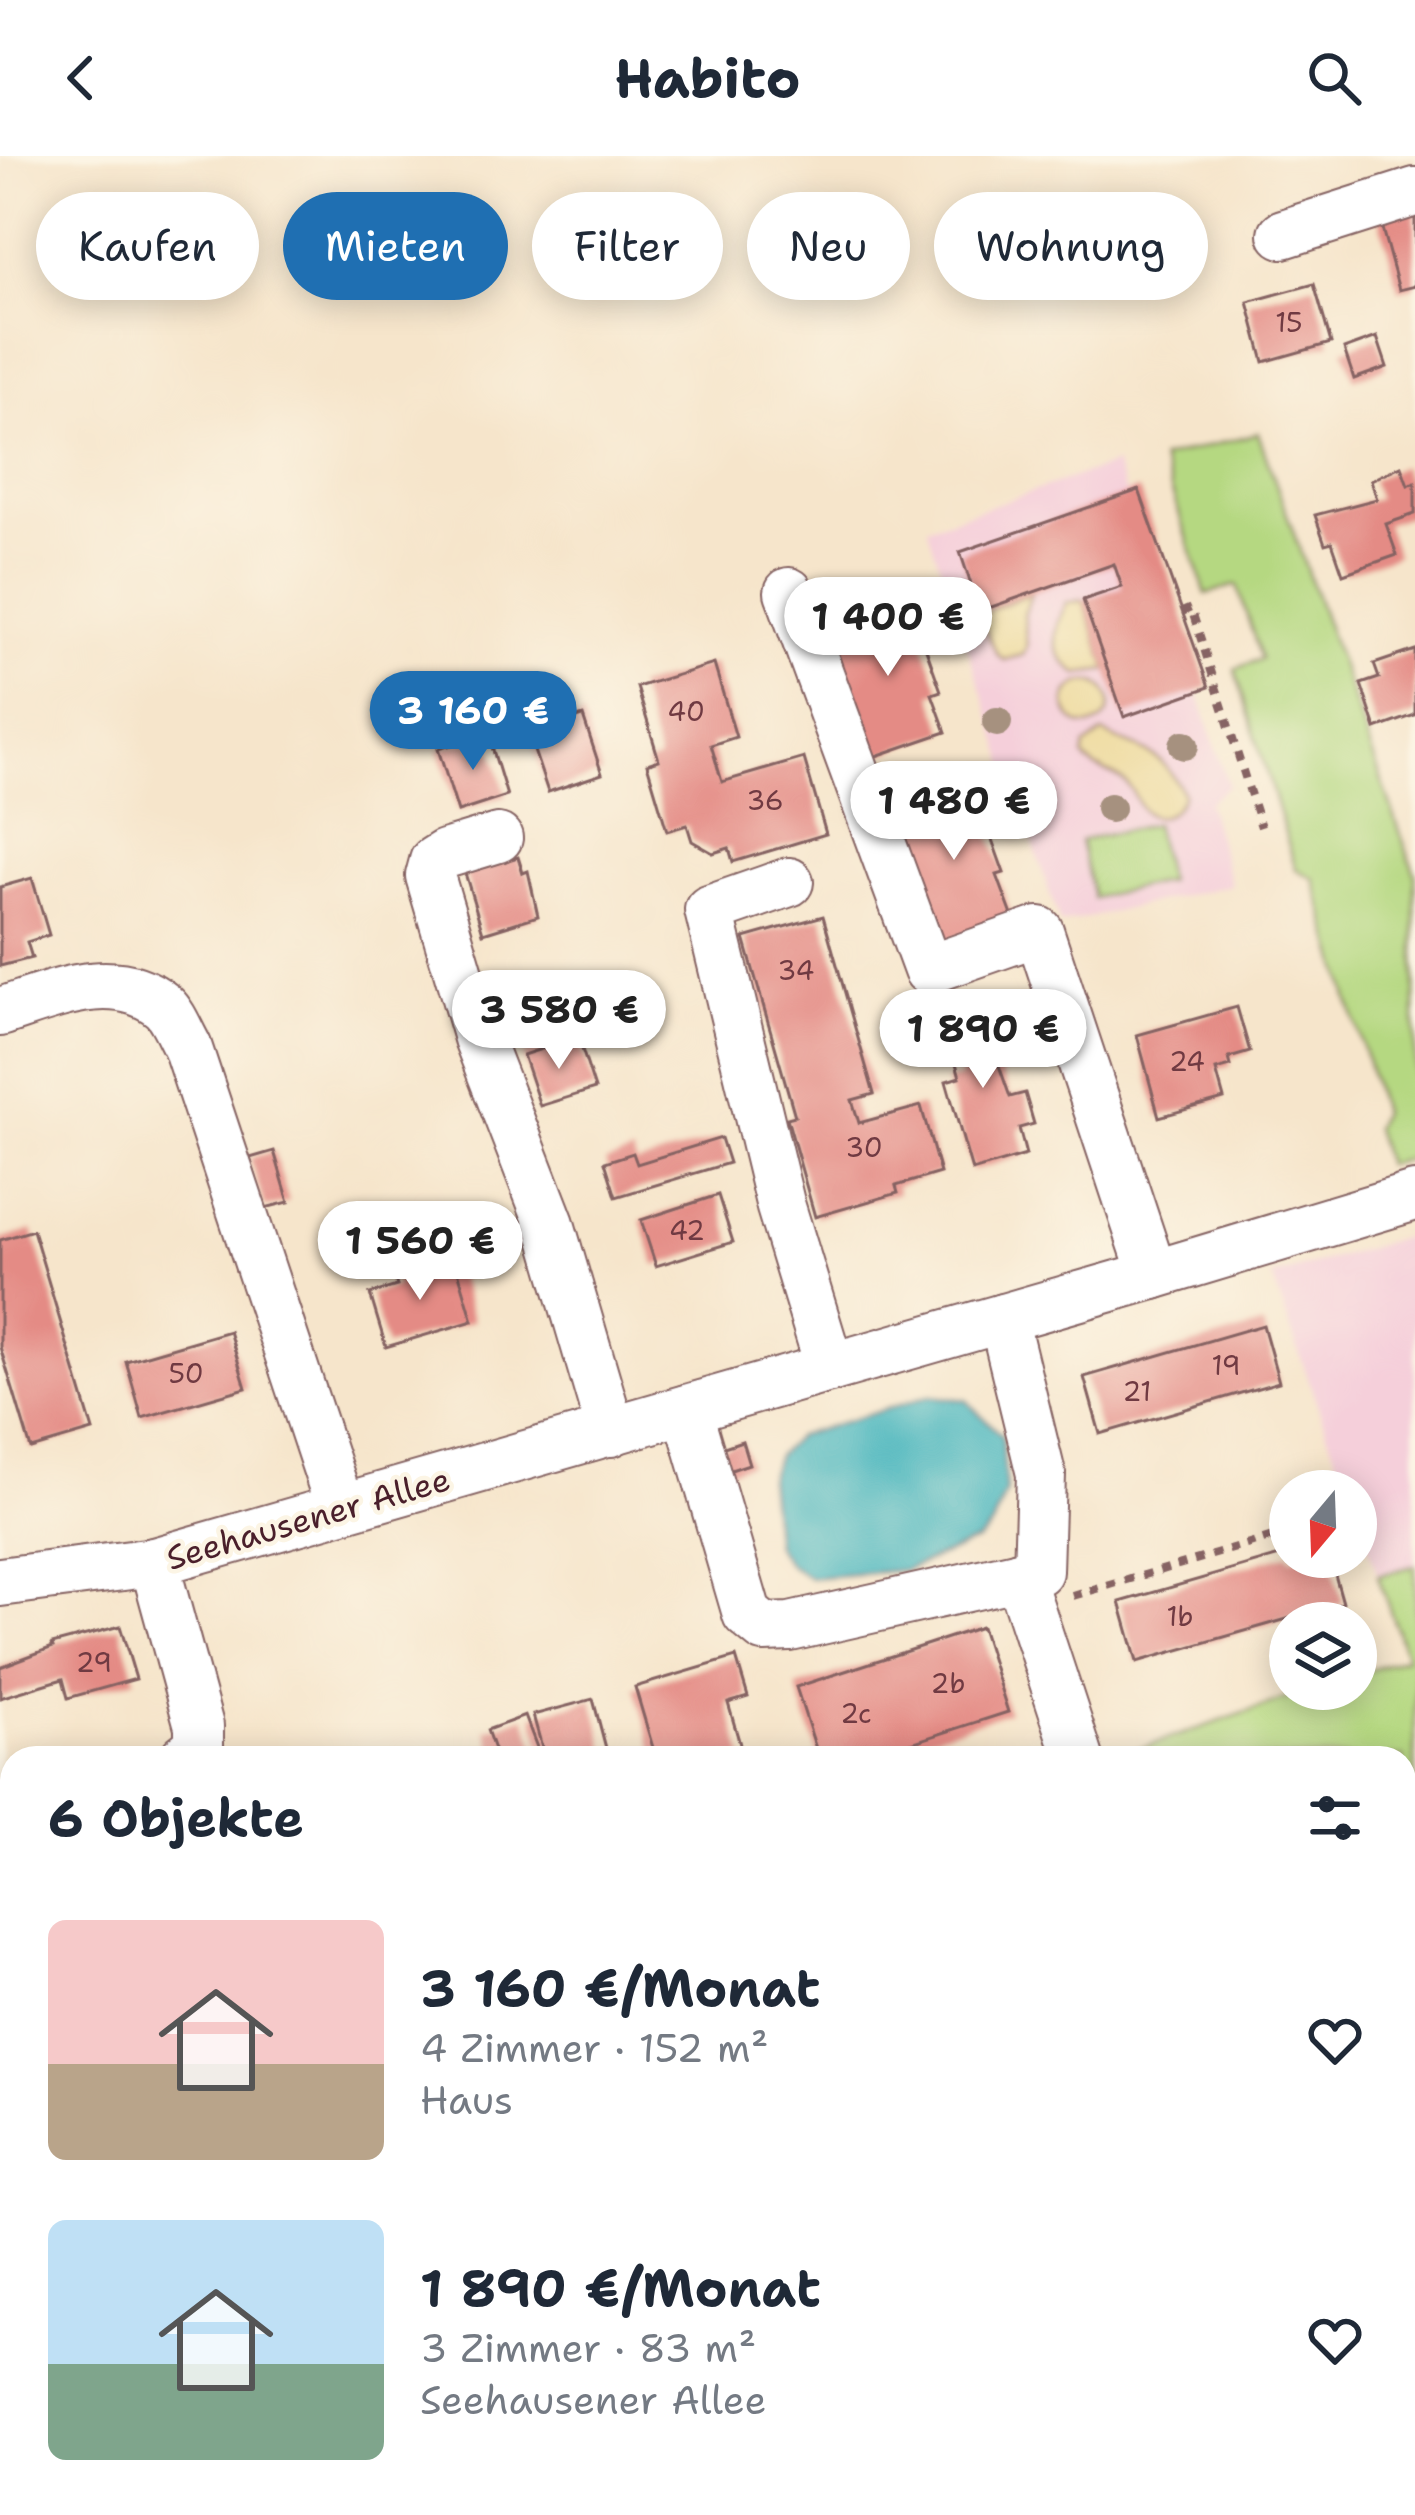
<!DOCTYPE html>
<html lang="de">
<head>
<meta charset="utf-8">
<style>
	body { margin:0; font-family:"Shantell Sans",sans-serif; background:#f6f6f7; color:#1f2937; height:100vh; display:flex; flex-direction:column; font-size:45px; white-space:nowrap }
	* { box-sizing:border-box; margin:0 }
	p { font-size:39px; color:#747a83 }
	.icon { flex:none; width:66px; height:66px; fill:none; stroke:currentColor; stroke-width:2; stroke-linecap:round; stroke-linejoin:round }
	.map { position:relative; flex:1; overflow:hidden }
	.drawer { position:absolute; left:0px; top:1590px; width:1416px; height:771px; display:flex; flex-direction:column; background:#fff; border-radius:36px 36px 0 0; box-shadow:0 6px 30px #0003 }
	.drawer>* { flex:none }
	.hud { position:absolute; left:36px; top:36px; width:1344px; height:108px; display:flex; gap:24px }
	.needle { width:78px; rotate:199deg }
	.buttons { position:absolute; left:1269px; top:1314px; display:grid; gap:24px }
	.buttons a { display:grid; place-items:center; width:108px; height:108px; border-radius:50%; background:#fff; box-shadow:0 6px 30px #0003; font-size:60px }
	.price { position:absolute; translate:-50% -102px; padding:0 27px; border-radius:42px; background:#fff; color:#222; font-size:39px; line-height:78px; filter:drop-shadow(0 3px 6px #0008) }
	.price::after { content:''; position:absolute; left:50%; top:72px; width:36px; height:27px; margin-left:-18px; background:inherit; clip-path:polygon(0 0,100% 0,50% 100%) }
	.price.on { background:#1f6fb2; color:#fff }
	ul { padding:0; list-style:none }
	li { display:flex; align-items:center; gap:36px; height:300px; padding:0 48px }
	li span { display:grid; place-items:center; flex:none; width:336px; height:240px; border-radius:18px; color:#555 }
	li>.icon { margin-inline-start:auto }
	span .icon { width:144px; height:144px; fill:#fffc; stroke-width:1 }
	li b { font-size:51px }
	h2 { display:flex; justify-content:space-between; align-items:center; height:144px; padding:0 48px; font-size:51px }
	.tag { padding:0 42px; border-radius:54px; background:#fff; box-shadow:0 6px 30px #0003; font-size:42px; line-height:108px }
	.tag.on { background:#1f6fb2; color:#fff }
	header { display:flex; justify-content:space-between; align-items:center; height:156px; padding:0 48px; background:#fff; font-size:54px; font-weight:700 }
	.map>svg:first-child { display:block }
</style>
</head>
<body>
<header><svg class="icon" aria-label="back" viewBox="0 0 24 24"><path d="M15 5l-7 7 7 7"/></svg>Habito<svg class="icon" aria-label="search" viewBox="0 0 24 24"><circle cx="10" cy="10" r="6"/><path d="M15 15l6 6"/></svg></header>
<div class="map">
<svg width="1415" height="2359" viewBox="0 0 1415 2359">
	<rect width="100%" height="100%" fill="#fcf5e5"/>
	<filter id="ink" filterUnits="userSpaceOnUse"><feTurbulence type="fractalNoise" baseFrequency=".00833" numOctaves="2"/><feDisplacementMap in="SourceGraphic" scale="24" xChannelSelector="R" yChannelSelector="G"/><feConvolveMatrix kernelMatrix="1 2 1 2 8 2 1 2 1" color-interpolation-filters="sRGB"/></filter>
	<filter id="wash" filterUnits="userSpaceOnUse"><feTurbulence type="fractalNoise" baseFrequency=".004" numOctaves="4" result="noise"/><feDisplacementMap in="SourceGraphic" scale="48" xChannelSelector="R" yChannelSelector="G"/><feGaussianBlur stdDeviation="2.7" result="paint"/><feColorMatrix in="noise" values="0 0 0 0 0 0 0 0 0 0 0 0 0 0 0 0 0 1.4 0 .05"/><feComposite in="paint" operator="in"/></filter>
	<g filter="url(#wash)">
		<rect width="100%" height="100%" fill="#f6e5cb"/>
		<g fill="#f5cfda">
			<polygon points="1115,308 1125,337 1139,334 1209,531 1198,536 1228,629 1207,647 1231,729 1060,768 927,371"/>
			<polygon points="1415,1078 1415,1409 1378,1420 1356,1357 1356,1335 1348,1335 1272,1121"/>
		</g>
		<g fill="#b5d881" stroke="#807c56" stroke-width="3">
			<polygon points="1258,277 1415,718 1415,1001 1385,1009 1374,972 1381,956 1314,722 1296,713 1235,513 1261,503 1237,429 1206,438 1161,303"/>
			<polygon points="1154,668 1167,725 1093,742 1080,685"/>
			<polygon points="1415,1409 1415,1928 1404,1932 1404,1602 1113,1602 1314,1533 1356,1533 1356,1519 1406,1501 1378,1420"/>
			<polygon points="1415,1943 1415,2289 1404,2270 1404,1947"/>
		</g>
		<g fill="#eeda9e" stroke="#9c7c64" stroke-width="3">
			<polygon points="1031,437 1024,460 1027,490 1023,499 1004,504 997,498 978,459"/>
			<path d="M1083,444L1108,514L1078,518C1049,498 1052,476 1067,447Z"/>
			<circle cx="1088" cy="548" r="22"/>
			<path d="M1103,577C1143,598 1160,590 1183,638C1177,657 1155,671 1140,651C1134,642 1133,632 1125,626C1111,615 1095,615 1083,601L1085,590Z"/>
		</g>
		<polygon fill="#46b5bd" stroke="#486a74" stroke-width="3" points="929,1240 966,1244 1002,1280 1006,1336 992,1370 977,1385 905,1414 809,1422 788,1408 775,1390 768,1322 777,1299 797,1280"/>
		<g id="blocks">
			<g fill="#e48b85">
				<polygon points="1415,48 1415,130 1399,134 1378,58"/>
				<polygon points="1314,128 1331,187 1264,206 1248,146"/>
				<polygon points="1377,181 1387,211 1354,223 1344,193"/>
				<polygon points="1401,310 1408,329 1415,326 1415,358 1386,368 1397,399 1343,418 1332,386 1325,388 1315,359 1377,343 1371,324"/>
				<polygon points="1139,334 1209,531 1124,561 1083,444 1122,431 1114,408 980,455 960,396"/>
				<polygon points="899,445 913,485 922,482 941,535 932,538 946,576 873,601 827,471"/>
				<polygon points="1415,494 1415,559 1376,573 1361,528 1379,522 1374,508"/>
				<polygon points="714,508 736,581 711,589 722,626 804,602 826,678 733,706 729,692 713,697 692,685 687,669 667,675 647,608 659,604 637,531"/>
				<polygon points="583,560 602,618 548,636 528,577"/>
				<polygon points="488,578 507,640 458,656 438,593"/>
				<polygon points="964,627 979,667 985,664 1004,717 997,719 1013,762 940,788 892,652"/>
				<polygon points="518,701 523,717 528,715 538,760 483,777 465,717"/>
				<polygon points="32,722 49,779 27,786 32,802 0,810 0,731"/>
				<polygon points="823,760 874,938 852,944 859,967 921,950 940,1017 896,1030 898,1037 815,1061 787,962 795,960 744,782"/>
				<polygon points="975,841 1010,941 1025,937 1034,968 1019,972 1026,999 972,1015 946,925 960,921 940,852"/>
				<polygon points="1237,851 1250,896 1229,902 1231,910 1216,914 1224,943 1159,961 1137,879"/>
				<polygon points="578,881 595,933 540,950 523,899"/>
				<polygon points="721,982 729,1007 616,1041 605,1006 633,997 637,1008"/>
				<polygon points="274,995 289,1046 265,1052 250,1002"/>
				<polygon points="718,1039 733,1086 656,1110 641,1064"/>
				<polygon points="33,1074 93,1275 31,1293 0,1191 0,1084"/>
				<polygon points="421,1102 427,1120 457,1111 473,1165 386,1191 370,1138 397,1130 391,1111"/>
				<polygon points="1263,1169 1279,1226 1100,1278 1084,1221"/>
				<polygon points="229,1175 246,1232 142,1262 126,1205"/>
				<polygon points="742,1285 749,1308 728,1315 721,1292"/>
				<polygon points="1290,1397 1290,1401 1330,1401 1343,1447 1137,1506 1120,1446"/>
				<polygon points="120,1470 136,1523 68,1542 63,1523 0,1542 0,1511 53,1491 52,1488"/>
				<polygon points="981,1471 1008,1556 865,1602 819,1602 796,1531"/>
				<polygon points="736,1501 748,1541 728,1547 744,1602 656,1602 635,1531"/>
				<polygon points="593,1543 607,1596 586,1602 545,1602 533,1559"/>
				<polygon points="525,1560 541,1602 497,1602 487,1574"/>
				<polygon points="12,1721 12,1822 11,1823 0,1796 0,1725"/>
				<polygon points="12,1841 12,2017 5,2018 0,2001 0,1844"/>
				<polygon points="416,2349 462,2349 466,2359 419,2359"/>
				<polygon points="782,2349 830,2349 832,2357 785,2359"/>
			</g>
		</g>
	</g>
	<g filter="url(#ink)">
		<use href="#blocks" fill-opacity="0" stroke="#866463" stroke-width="3"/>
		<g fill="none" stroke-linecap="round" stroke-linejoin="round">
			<g stroke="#866463" stroke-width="52">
				<g id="minor">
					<polyline points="1283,78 1415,36"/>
					<polyline points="789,436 928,814 1039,775 1153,1119"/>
					<polyline points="498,682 445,698 434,705 430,720 478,882 550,1068 611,1276"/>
					<polyline points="789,726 709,754 781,1051 830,1212"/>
					<path d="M0,856C51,840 115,810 163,850C173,859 180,878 187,890L340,1351"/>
					<polyline points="687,1253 747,1458 764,1472 790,1471 1038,1415 1041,1318 1003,1162"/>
					<polyline points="154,1406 199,1570 199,1590 184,1602"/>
					<polyline points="1019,1419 1079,1602"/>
					<polyline points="0,1426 154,1406 1153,1119 1415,1040"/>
					<polyline points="0,1687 12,1683"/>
					<polyline points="1404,2304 1415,2323"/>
					<polyline points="129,2359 164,2349"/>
				</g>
			</g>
			<g stroke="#866463" stroke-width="8" stroke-dasharray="9 9" stroke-linecap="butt">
				<polyline points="1182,456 1191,452 1261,671"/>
				<polyline points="1073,1440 1290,1376"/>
				<polyline points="1404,1940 1415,1936"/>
			</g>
			<use href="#minor" stroke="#fff" stroke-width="48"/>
		</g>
		<g fill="#a6917f">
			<circle cx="997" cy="566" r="15"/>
			<circle cx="1184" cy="589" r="15"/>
			<circle cx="1110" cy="652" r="15"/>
		</g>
	</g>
	<g text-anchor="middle" stroke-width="9" stroke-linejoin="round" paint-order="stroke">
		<g font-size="27" fill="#703a42">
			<text x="1289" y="176">15</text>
			<text x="686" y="565">40</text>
			<text x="765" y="654">36</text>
			<text x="796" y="824">34</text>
			<text x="1187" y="915">24</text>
			<text x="864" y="1001">30</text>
			<text x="687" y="1084">42</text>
			<text x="1226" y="1219">19</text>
			<text x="186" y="1227">50</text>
			<text x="1137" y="1245">21</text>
			<text x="1180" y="1470">1b</text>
			<text x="94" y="1516">29</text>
			<text x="948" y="1537">2b</text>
			<text x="856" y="1567">2c</text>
		</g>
		<g font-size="33" fill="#4a1f2b" stroke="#fcf5e5">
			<text transform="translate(308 1362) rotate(-16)" y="12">Seehausener Allee</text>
		</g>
	</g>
</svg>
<div class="buttons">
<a><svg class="needle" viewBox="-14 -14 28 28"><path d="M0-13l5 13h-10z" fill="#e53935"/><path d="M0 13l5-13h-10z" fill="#747a83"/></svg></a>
<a><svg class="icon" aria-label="layers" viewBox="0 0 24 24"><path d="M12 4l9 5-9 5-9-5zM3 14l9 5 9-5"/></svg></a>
</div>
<b class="price" style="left:888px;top:523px">1 400 €</b>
<b class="price on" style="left:473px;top:617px">3 160 €</b>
<b class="price" style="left:954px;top:707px">1 480 €</b>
<b class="price" style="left:559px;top:916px">3 580 €</b>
<b class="price" style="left:983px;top:935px">1 890 €</b>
<b class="price" style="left:420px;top:1147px">1 560 €</b>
<div class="hud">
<a class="tag">Kaufen</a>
<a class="tag on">Mieten</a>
<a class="tag">Filter</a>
<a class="tag">Neu</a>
<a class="tag">Wohnung</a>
</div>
<section class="drawer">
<h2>6 Objekte<svg class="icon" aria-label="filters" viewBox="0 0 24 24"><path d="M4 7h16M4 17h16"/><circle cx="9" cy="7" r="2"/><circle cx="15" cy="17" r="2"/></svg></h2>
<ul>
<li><span style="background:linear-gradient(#f6c9c9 60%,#b9a48a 0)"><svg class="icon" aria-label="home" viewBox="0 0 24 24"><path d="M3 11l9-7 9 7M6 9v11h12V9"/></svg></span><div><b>3 160 €/Monat</b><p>4 Zimmer · 152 m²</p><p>Haus</p></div><svg class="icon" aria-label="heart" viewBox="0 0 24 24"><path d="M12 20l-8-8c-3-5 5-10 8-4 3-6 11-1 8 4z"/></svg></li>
<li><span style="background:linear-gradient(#bfe0f5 60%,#7fa58c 0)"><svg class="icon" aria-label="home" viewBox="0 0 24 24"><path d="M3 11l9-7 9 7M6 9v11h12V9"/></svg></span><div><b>1 890 €/Monat</b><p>3 Zimmer · 83 m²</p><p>Seehausener Allee</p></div><svg class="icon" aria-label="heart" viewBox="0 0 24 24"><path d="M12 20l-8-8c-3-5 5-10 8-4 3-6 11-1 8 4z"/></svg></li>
</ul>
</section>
</div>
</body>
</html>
